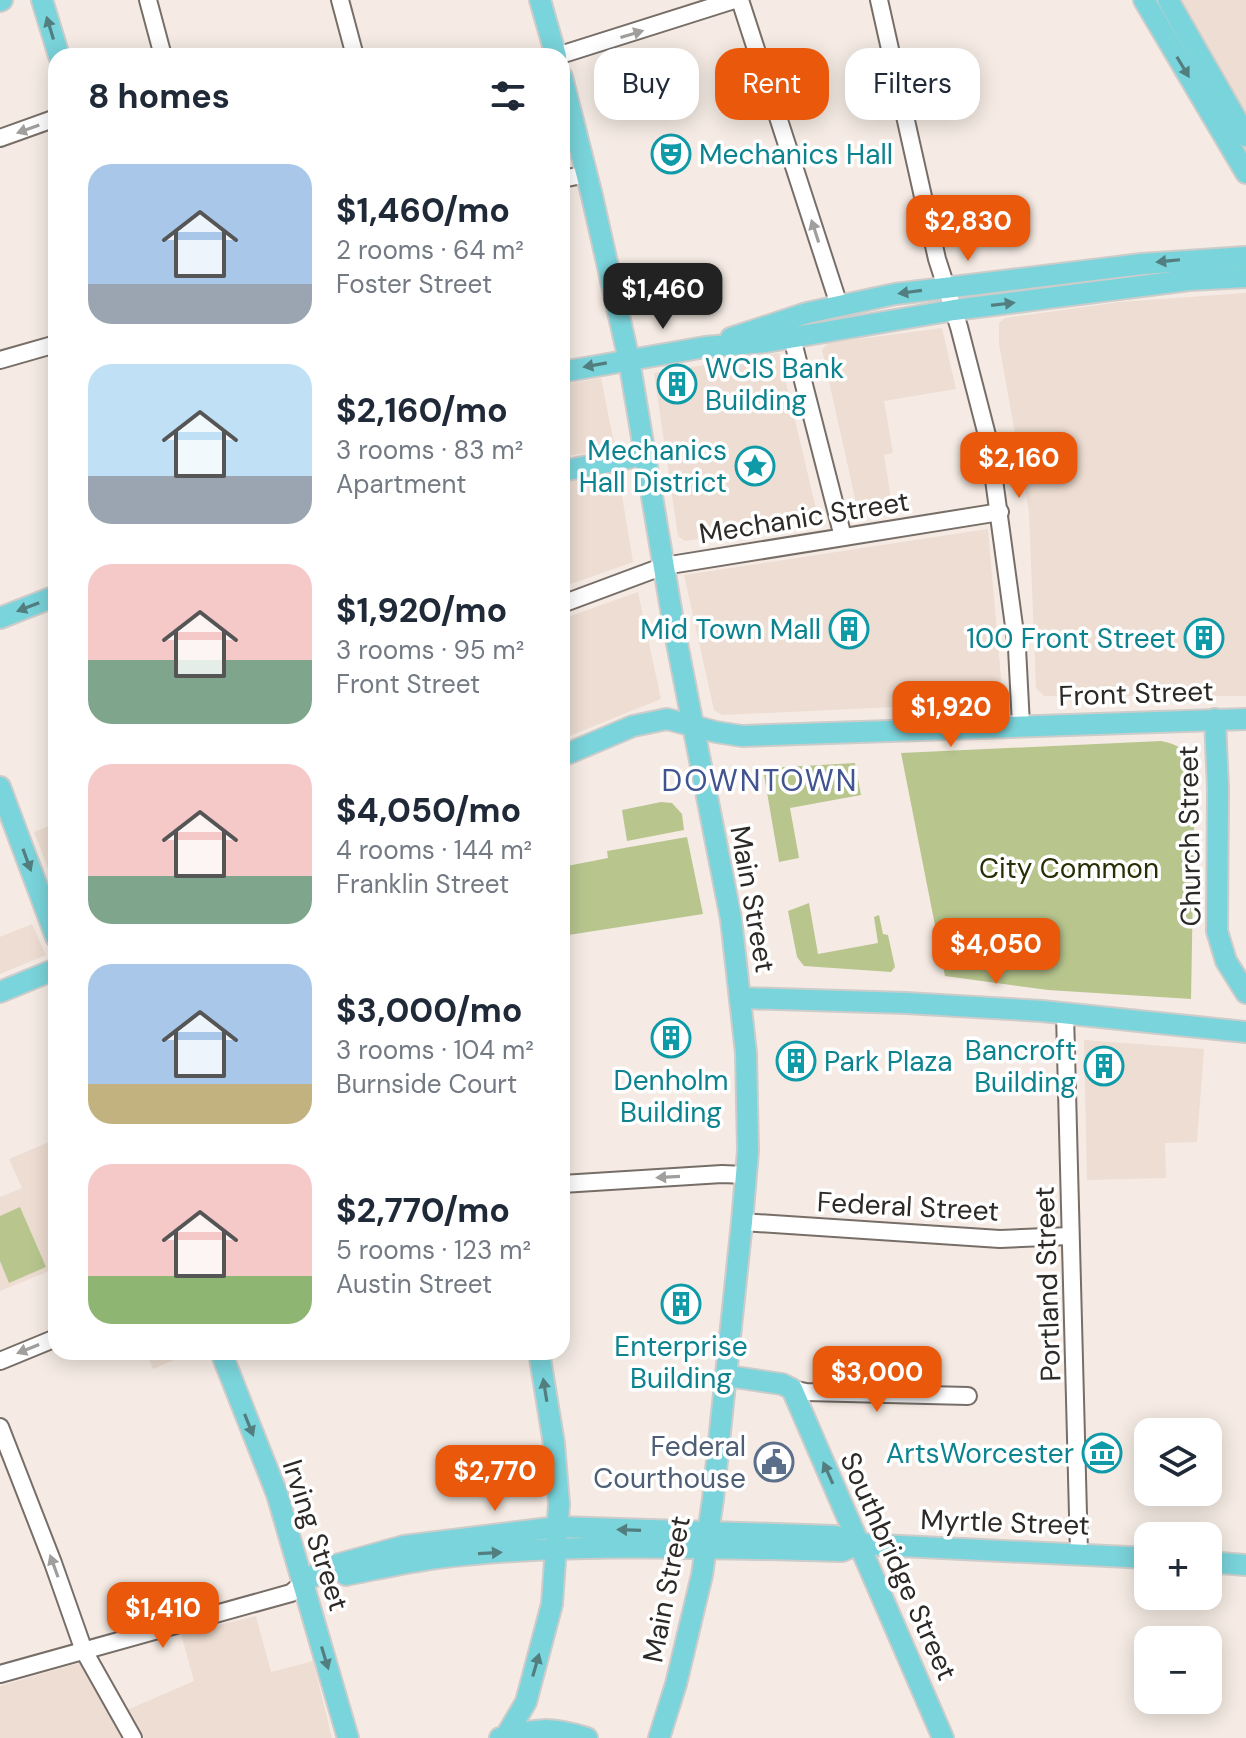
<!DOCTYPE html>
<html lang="en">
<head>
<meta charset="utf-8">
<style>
	body { margin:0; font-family:"DM Sans",sans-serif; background:#f6f6f7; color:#1f2937; height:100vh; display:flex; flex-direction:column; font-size:30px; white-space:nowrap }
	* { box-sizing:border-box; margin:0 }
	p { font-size:26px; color:#747a83 }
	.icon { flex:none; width:44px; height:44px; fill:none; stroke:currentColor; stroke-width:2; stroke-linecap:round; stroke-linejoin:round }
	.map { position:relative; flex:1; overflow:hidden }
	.panel { position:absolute; left:48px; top:48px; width:522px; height:1312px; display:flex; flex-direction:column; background:#fff; border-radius:24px; box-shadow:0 4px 20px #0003 }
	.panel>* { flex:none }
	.guide { position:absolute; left:594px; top:48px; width:532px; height:72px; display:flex; gap:16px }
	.fabs { position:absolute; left:1134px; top:1418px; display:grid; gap:16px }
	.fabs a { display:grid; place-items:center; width:88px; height:88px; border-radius:16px; background:#fff; box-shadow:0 4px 20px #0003; font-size:40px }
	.price { position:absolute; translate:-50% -68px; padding:0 18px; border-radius:16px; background:#ea580c; color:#fff; font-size:26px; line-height:52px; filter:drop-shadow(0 2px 4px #0008) }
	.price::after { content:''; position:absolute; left:50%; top:48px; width:24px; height:18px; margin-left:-12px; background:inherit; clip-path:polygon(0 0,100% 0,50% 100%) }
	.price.current { background:#222; color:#fff }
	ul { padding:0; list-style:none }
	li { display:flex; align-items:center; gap:24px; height:200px; padding:0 40px }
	li span { display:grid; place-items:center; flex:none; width:224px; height:160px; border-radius:24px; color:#555 }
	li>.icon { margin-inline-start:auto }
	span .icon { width:96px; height:96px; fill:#fffc; stroke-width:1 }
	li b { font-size:34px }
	h2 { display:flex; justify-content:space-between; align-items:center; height:96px; padding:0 40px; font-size:34px }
	.tag { padding:0 28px; border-radius:24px; background:#fff; box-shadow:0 4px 20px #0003; font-size:28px; line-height:72px }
	.tag.current { background:#ea580c; color:#fff }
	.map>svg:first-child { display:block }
</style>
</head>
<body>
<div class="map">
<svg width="1246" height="1738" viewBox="0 0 1246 1738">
	<rect width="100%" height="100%" fill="#f5ebe4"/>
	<g fill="#edddd2">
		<polygon points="1177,0 1246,0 1246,117"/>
		<polygon points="1246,293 1246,696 1044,696 1036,688 1029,512 999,344 999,323 1005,318 1120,302"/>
		<polygon points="942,328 956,389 884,401 893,453 884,455 893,511 859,516 822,350 828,343"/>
		<polygon points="779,353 819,521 685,541 678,536 654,373"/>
		<polygon points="601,378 615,448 562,457 562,385"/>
		<polygon points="618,472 633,562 562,587 562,483"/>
		<polygon points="988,529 1003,702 722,715 714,710 684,575"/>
		<polygon points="638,592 661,699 562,739 562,619"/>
		<polygon points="56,823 56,889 34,832"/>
		<polygon points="32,924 46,955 0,974 0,937"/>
		<polygon points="1084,1040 1204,1049 1197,1142 1165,1143 1166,1178 1087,1180"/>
		<polygon points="56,1139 56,1271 54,1269 0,1291 0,1197 22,1188 9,1159"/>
		<polygon points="146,1352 193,1352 153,1369"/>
		<polygon points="256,1616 271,1672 313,1661 332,1738 144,1738 127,1710 194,1681 181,1634"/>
		<polygon points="79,1663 124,1738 0,1738 0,1686"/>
	</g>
	<g fill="#b8c68e">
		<path d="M1161,741C1180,744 1191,754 1195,774L1191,999L1048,990L945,976L901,753Z"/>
		<polygon points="855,763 861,795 790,808 799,858 779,862 764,775 768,768"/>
		<polygon points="661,802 672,803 682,814 684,830 627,841 622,810"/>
		<polygon points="687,837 703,914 562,936 562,867 608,858 607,851"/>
		<polygon points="809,903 818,954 878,943 874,917 879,915 883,934 888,935 895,967 891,972 804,966 797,957 788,911"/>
		<polygon points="20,1207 46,1267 9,1283 0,1261 0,1216"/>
	</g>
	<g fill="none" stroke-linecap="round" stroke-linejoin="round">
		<g stroke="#776e68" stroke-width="20">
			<g id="minor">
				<polyline points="148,0 163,56"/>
				<polyline points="340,0 355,56"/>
				<polyline points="740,0 839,305"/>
				<polyline points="879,0 937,259 959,327 989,443 1017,648 1021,725"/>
				<polyline points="557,56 734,0"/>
				<polyline points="0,138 56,118"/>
				<polyline points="562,179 587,174"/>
				<polyline points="792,338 843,537"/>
				<polyline points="0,360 56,344"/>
				<polyline points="562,604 664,566 1000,512"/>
				<polyline points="1065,1014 1079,1553"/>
				<polyline points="562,1184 722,1174 746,1175"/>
				<polyline points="742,1222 1000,1239 1070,1236"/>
				<polyline points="0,1361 56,1338"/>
				<polyline points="792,1389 806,1392 968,1396"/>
				<polyline points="0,1427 53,1563 84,1651 133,1738"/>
				<polyline points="0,1674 291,1593 303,1583"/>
			</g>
		</g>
		<g stroke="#cccccb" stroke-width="24">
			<g id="major">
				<polyline points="42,0 59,56"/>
				<polyline points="540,0 556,56"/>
				<polyline points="1144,0 1246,173"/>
				<polyline points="1168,0 1246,136"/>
				<polyline points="0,1 2,0"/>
				<polyline points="562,77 592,196 629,360 675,633 731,919 746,1053 748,1151 742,1222 713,1499 702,1575 676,1684 659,1738"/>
				<polyline points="731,338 807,313 895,294 1142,264 1246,257"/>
				<polyline points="562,372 705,347 766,342 954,310 1189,280 1246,277"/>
				<polyline points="562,471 644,455"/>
				<polyline points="0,618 56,596"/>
				<polyline points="1215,719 1218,788 1217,931 1226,961 1246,993"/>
				<polyline points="562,756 633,726 667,719 716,732 742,736 1246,719"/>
				<polyline points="0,787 56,937"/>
				<polyline points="0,992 56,969"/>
				<polyline points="742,998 906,1003 1042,1011 1246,1032"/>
				<polyline points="221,1352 277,1494 348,1738"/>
				<polyline points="728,1376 782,1384 792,1389 943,1738"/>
				<polyline points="1208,1562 1246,1565"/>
				<path d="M346,1575C376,1569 406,1562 437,1558C570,1542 708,1548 842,1551L859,1544"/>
				<polyline points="303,1583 325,1568 404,1546 558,1527 835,1536 860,1544 1148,1558"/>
				<polyline points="506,1736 526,1702 552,1604 559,1504 554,1444 539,1352"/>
				<path d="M500,1738C538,1728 550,1727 587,1738"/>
			</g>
		</g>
		<use href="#minor" stroke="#fff" stroke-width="16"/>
		<use href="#major" stroke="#7ad4db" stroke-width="20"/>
	</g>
	<defs><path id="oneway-solid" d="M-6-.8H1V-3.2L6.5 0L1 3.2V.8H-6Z" transform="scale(2)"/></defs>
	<g fill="#537e80">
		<use href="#oneway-solid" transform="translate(50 28) rotate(-107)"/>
		<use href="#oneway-solid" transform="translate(1183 67) rotate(59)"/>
		<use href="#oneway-solid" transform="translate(1168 261) rotate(174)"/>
		<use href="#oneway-solid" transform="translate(910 292) rotate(172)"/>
		<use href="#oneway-solid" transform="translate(1003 304) rotate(-7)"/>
		<use href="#oneway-solid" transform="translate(595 365) rotate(170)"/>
		<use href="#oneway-solid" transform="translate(28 607) rotate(159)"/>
		<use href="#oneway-solid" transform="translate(27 860) rotate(70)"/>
		<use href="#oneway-solid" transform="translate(545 1390) rotate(-99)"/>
		<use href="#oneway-solid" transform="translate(249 1425) rotate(68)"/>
		<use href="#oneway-solid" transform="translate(828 1473) rotate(-114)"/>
		<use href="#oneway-solid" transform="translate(629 1530) rotate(-178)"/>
		<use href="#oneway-solid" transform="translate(490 1553) rotate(-3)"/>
		<use href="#oneway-solid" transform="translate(325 1658) rotate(73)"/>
		<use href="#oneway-solid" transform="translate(536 1665) rotate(-74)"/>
	</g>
	<g fill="#a09f9d">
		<use href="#oneway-solid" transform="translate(632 34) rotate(-17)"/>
		<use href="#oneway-solid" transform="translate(28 129) rotate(160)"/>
		<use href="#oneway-solid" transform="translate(815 231) rotate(-108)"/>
		<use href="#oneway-solid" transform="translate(668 1177) rotate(177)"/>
		<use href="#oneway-solid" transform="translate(28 1349) rotate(158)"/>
		<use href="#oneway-solid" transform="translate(54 1566) rotate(-110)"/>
	</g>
	<defs>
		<g id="theatre-ring" transform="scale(2)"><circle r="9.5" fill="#fff" stroke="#0f9aa8" stroke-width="1.5"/><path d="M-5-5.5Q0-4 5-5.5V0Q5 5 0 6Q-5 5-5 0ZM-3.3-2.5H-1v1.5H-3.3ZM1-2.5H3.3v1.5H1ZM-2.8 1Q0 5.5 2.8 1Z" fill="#0f9aa8"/></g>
		<g id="building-ring" transform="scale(2)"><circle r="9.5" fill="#fff" stroke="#0f9aa8" stroke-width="1.5"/><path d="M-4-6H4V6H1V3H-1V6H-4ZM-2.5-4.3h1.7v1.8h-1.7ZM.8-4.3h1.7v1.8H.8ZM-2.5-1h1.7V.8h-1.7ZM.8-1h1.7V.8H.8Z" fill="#0f9aa8"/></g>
		<g id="sight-ring" transform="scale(2)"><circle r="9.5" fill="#fff" stroke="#0f9aa8" stroke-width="1.5"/><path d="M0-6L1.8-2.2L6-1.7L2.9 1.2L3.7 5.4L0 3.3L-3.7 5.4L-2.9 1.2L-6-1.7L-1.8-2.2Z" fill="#0f9aa8"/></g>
		<g id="museum-ring" transform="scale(2)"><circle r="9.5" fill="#fff" stroke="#0f9aa8" stroke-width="1.5"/><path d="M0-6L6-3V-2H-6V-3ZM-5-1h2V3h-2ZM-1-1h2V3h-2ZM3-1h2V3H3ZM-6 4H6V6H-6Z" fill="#0f9aa8"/></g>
		<g id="civic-ring" transform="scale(2)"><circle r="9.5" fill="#fff" stroke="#5c6f8a" stroke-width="1.5"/><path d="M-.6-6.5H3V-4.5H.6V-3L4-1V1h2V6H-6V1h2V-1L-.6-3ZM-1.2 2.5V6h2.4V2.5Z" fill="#5c6f8a"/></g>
	</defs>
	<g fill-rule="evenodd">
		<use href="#theatre-ring" x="671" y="154"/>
		<use href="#building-ring" x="677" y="384"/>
		<use href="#sight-ring" x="755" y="466"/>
		<use href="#building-ring" x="849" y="629"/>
		<use href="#building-ring" x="1204" y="638"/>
		<use href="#building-ring" x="671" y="1038"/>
		<use href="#building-ring" x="796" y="1061"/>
		<use href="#building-ring" x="1104" y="1066"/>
		<use href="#building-ring" x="681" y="1304"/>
		<use href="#museum-ring" x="1102" y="1453"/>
		<use href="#civic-ring" x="774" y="1462"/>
	</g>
	<g text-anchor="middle" stroke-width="7" stroke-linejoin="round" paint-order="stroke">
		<g font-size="28" fill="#0d838f" stroke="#fff" text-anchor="end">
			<text x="699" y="164" text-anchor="start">Mechanics Hall</text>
			<text x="705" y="378" text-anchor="start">WCIS Bank<tspan x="705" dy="32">Building</tspan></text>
			<text x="727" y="460">Mechanics<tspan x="727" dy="32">Hall District</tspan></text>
			<text x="821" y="639">Mid Town Mall</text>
			<text x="1176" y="648">100 Front Street</text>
			<text x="1076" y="1060">Bancroft<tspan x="1076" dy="32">Building</tspan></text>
			<text x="824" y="1071" text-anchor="start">Park Plaza</text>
			<text x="671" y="1090" text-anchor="middle">Denholm<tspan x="671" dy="32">Building</tspan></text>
			<text x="681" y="1356" text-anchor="middle">Enterprise<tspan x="681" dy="32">Building</tspan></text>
			<text x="1074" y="1463">ArtsWorcester</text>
		</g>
		<g font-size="28" fill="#2c2926" stroke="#fff">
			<text transform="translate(804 517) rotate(-9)" y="10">Mechanic Street</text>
			<text transform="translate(1136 693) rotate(-2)" y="10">Front Street</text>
			<text transform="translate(1189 836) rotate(-91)" y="10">Church Street</text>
			<text transform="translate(753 899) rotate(80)" y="10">Main Street</text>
			<text transform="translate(908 1206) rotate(3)" y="10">Federal Street</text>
			<text transform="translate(1047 1284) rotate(-92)" y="10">Portland Street</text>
			<text transform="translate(1005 1522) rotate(2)" y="10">Myrtle Street</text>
			<text transform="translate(316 1535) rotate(72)" y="10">Irving Street</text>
			<text transform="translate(899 1566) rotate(66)" y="10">Southbridge Street</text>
			<text transform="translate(666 1589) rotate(-79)" y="10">Main Street</text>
		</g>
		<g font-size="28" fill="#272f05" stroke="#fff">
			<text x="1069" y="878">City Common</text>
		</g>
		<g font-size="28" fill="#4e5e75" stroke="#fff" text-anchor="end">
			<text x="746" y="1456">Federal<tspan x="746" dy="32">Courthouse</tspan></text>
		</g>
		<g font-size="30" letter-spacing="2" fill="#41548f" stroke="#fff">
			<text x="760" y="791">DOWNTOWN</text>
		</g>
	</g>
</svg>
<div class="fabs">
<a><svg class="icon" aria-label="layers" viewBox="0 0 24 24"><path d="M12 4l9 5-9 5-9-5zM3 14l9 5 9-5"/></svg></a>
<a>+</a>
<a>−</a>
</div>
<b class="price" style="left:968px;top:263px">$2,830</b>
<b class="price current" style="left:663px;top:331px">$1,460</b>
<b class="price" style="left:1019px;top:500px">$2,160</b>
<b class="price" style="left:951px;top:749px">$1,920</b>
<b class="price" style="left:996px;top:986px">$4,050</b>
<b class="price" style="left:877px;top:1414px">$3,000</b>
<b class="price" style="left:495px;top:1513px">$2,770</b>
<b class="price" style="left:163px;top:1650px">$1,410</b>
<div class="guide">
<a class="tag">Buy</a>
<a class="tag current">Rent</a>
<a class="tag">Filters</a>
</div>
<section class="panel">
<h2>8 homes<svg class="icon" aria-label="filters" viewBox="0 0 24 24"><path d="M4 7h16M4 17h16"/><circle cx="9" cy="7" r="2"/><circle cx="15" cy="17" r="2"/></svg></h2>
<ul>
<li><span style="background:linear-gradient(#a9c7e8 75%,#9aa5b1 0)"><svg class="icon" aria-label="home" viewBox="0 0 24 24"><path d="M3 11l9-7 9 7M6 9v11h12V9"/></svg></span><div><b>$1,460/mo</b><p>2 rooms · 64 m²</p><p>Foster Street</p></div></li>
<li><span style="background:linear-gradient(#bfe0f5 70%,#9aa5b1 0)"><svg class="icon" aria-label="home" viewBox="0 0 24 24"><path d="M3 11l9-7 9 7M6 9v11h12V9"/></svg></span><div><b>$2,160/mo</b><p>3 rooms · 83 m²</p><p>Apartment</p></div></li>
<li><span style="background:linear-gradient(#f6c9c9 60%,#7fa58c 0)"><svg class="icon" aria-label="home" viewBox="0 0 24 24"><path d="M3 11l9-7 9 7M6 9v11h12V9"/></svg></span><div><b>$1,920/mo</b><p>3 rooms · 95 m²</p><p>Front Street</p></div></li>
<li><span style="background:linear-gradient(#f6c9c9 70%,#7fa58c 0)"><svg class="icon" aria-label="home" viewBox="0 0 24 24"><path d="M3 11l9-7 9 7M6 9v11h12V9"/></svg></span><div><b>$4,050/mo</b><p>4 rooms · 144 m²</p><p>Franklin Street</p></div></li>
<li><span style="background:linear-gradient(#a9c7e8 75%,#c2b280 0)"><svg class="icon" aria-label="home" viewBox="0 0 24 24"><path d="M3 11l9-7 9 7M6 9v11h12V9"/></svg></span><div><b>$3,000/mo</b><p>3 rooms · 104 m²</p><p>Burnside Court</p></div></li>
<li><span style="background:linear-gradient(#f6c9c9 70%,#8fb573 0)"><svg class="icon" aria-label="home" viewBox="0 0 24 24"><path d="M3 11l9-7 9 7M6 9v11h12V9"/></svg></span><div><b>$2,770/mo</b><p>5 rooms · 123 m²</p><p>Austin Street</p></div></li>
</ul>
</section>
</div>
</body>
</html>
